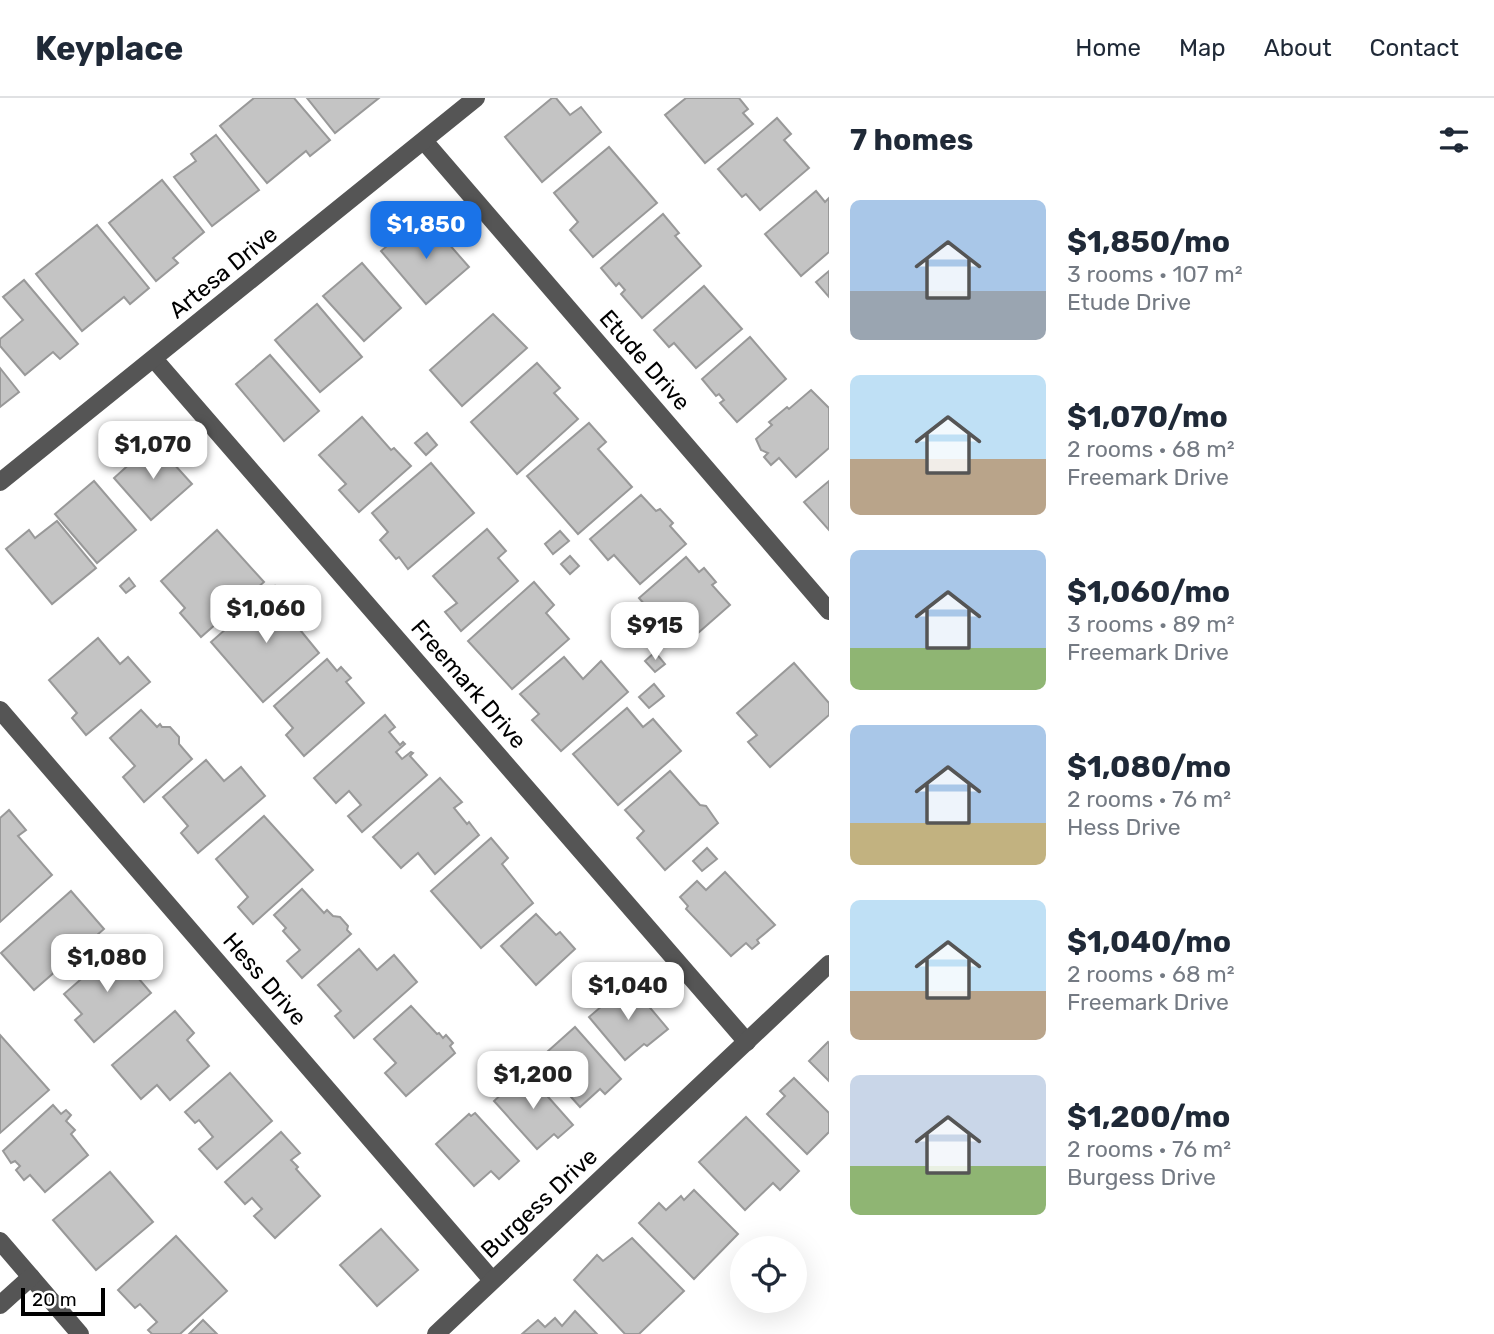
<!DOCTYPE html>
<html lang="en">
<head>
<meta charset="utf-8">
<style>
	body { margin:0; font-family:Rubik,sans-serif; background:#f2f2f3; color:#1f2937; height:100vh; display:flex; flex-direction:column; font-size:26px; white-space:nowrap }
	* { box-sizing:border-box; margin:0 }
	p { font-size:23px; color:#747a83 }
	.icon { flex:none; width:38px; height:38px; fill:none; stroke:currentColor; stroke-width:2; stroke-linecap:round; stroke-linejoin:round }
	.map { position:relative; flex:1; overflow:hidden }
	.panel { display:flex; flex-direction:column; background:#fff; width:665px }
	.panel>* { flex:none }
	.controls { position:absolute; left:730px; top:1138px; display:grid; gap:14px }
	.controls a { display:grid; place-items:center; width:77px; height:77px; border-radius:50%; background:#fff; box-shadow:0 7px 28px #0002; font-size:35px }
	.scale { position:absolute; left:21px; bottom:18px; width:84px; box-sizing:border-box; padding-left:7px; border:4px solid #000; border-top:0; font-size:19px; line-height:24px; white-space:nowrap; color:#000; -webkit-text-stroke:5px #fff; paint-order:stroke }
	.price { position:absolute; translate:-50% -60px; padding:0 16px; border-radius:14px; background:#fff; color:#222; font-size:23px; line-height:46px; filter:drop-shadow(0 2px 4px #0008) }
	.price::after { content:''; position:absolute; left:50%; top:42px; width:21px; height:16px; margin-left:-10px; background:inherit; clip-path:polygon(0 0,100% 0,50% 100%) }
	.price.active { background:#1a73e8; color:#fff }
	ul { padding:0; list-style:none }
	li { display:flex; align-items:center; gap:21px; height:175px; padding:0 21px }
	li span { display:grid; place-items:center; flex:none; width:196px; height:140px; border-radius:10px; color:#555 }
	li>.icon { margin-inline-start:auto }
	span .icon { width:84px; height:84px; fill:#fffc; stroke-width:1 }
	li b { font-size:30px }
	h2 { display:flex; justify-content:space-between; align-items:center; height:84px; padding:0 21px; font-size:30px }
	header { display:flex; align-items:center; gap:42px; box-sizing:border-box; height:98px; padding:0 35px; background:#fff; border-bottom:2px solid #e0e1e3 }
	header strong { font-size:33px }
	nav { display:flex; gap:38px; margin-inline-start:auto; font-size:24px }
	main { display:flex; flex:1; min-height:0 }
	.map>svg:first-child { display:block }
</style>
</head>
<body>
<header>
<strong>Keyplace</strong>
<nav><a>Home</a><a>Map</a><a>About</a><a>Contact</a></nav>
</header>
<main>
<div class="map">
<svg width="829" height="1236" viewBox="0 0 829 1236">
	<rect width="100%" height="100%" fill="#fff"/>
	<g fill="#c4c4c4" stroke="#999" stroke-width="2">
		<polygon points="254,0 294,0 330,42 310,58 306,53 267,85 220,28"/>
		<polygon points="307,0 379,0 335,35"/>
		<polygon points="552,0 556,0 570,17 581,9 601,34 542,84 505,39"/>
		<polygon points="686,0 739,0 748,11 743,15 753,26 705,65 665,17"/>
		<polygon points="777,20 791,36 784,42 809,70 760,112 746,96 742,99 718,71"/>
		<polygon points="216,37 259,92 212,128 174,79 196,63 191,56"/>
		<polygon points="609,49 657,105 593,159 570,132 578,124 554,95"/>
		<polygon points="162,82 204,134 173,160 178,165 156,183 109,125"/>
		<polygon points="816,93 825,104 829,100 829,154 801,178 765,136"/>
		<polygon points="663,116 679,135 675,138 701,168 642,220 621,196 625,192 619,185 616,188 601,170"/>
		<polygon points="427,121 469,169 426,206 381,153 394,142 398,146"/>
		<polygon points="97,127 149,190 130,206 124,199 82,233 36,176"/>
		<polygon points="362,165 401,210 364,243 323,198"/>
		<polygon points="829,173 829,199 816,184"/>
		<polygon points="24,182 78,246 60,261 53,254 25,277 0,248 0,241 23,222 3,199"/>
		<polygon points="704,188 742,231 696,270 674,245 669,249 654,232"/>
		<polygon points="317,206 362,259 320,294 275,242"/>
		<polygon points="493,216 527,250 462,308 430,272"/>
		<polygon points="750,239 786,281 737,324 720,305 724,302 719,296 716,298 702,281"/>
		<polygon points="270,257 319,313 284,343 236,286"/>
		<polygon points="537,265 560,290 554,295 578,321 517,376 471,324"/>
		<polygon points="0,270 19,294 0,309"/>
		<polygon points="811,292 829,310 829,350 796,379 779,360 771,367 764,359 768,355 761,352 756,341 772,327 769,324 787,309 789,311"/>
		<polygon points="362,319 391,352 394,350 411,368 359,414 339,392 346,386 319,357"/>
		<polygon points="589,325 606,344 598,351 632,389 578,436 527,378"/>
		<polygon points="427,335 437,347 426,357 415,345"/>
		<polygon points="154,344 192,386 151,422 114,380"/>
		<polygon points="431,365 474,415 408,471 399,459 396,461 380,442 388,434 372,415"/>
		<polygon points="94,383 136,432 97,465 55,416"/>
		<polygon points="829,383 829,432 804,404"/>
		<polygon points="641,397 656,413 660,411 673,425 670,428 686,446 640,486 614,457 608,462 590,441"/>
		<polygon points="57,423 96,470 52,506 6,451 29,432 35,440"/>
		<polygon points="487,431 506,453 498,460 518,483 461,533 445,514 457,505 433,478"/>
		<polygon points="217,432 264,484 201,539 180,515 185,510 161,483"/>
		<polygon points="560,433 569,443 553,456 545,446"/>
		<polygon points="570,458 579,468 570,476 561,466"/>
		<polygon points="686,459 699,474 704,470 716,484 712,487 730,507 690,542 671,520 663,528 639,500"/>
		<polygon points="129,480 135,488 126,495 120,488"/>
		<polygon points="534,484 554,507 546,515 569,541 512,591 468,543"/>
		<polygon points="275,488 294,510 287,516 319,555 263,604 211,544"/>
		<polygon points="98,540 120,566 128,559 150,584 86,637 72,620 77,615 49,582"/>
		<polygon points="655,554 665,566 655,574 645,563"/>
		<polygon points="564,559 583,581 601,563 628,594 561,653 532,622 539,616 520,596"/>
		<polygon points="327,561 337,573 341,569 351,580 346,584 364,605 304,658 286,637 293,630 274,608"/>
		<polygon points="794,565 829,605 829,617 770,669 748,644 757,637 737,615"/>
		<polygon points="654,586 664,598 649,610 639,599"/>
		<polygon points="627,610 643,629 653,621 681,653 618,707 573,656"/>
		<polygon points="141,612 157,629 160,626 162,629 170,629 179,639 179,646 192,661 144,704 123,679 135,668 110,640"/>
		<polygon points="385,617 395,629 389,634 400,647 403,644 405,646 396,654 402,661 411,654 413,655 410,658 427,677 362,734 348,718 361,707 349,693 336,705 314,680"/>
		<polygon points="206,662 224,683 241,669 265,698 198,755 181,735 188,728 163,699"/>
		<polygon points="670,673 700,707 706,708 718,725 665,772 637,740 644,733 625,712"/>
		<polygon points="440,680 462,704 454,710 467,726 469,724 479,737 435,776 418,755 401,770 373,739"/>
		<polygon points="9,712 26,732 18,738 52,777 0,824 0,720"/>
		<polygon points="264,718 313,772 253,826 238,809 248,799 216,761"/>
		<polygon points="491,740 508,760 502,766 533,805 481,850 431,793"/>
		<polygon points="707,750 717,761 702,773 693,763"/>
		<polygon points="725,774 775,827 757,842 759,845 752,851 746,845 731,858 686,811 688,808 680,799 697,783 706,792"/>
		<polygon points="302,791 324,815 327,812 333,818 340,819 348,828 347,832 351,836 302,880 287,863 300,852 283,833 286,830 274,817"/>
		<polygon points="71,793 104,831 34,892 1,855"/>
		<polygon points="536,816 556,837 560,834 575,851 536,887 501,848"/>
		<polygon points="119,848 137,869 132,873 151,895 94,944 75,922 82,916 64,896"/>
		<polygon points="359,851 377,872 394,857 417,884 354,940 335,918 341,913 318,887"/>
		<polygon points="629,885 668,931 647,948 644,946 625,962 589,919"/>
		<polygon points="411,908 437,936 439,935 443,940 446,937 453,945 450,948 455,955 406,998 385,975 396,965 374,941"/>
		<polygon points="175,913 194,935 187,942 209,968 170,1002 157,987 141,1001 112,967"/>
		<polygon points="575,929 621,981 605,996 600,991 580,1009 538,962"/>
		<polygon points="0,937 49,992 0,1035"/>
		<polygon points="828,944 829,945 829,983 809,963"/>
		<polygon points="526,974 573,1027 558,1040 554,1036 537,1051 494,1003"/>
		<polygon points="230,975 272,1023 217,1071 199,1051 213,1039 199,1022 195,1025 185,1014"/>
		<polygon points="794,980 829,1015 829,1034 807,1056 767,1016 785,998 780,993"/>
		<polygon points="53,1007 61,1016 66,1012 71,1017 66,1023 75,1032 71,1036 88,1057 45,1094 30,1077 24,1082 16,1072 20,1068 15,1063 11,1065 3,1053"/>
		<polygon points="475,1015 519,1063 499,1081 491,1073 474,1088 436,1046 469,1016 471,1018"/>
		<polygon points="746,1019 799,1073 780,1092 773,1085 745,1112 699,1064"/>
		<polygon points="281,1034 300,1055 291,1062 298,1069 296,1071 320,1098 275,1140 254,1118 262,1111 252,1100 245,1106 225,1084"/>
		<polygon points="110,1074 153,1124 96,1172 53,1122"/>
		<polygon points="694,1092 738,1136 694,1181 639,1125 659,1105 666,1112 681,1098 684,1102"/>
		<polygon points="381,1131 418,1172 377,1208 340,1167"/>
		<polygon points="176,1138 227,1193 180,1236 152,1236 148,1232 157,1224 140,1206 135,1210 118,1192"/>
		<polygon points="632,1140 684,1193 639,1236 625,1236 574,1182 597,1157 603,1163"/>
		<polygon points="763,1202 781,1202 783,1207 768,1213"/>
		<polygon points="575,1213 597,1236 522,1236 538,1222 545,1229 555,1220 562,1228"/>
		<polygon points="203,1222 217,1236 189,1236"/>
	</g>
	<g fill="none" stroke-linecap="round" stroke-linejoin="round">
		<g stroke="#555" stroke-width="18">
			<polyline points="424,43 829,513"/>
			<polyline points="154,261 747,944"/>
			<polyline points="0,384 476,0"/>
			<polyline points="0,612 492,1182"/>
			<polyline points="0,1143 80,1236"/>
			<polyline points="0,1207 31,1179"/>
			<polyline points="436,1236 829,866"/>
		</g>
	</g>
	<g text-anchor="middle" stroke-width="5" stroke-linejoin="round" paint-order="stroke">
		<g font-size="23" fill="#000" stroke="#fff">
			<text transform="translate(223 174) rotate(-39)" y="8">Artesa Drive</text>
			<text transform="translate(645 262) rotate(49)" y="8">Etude Drive</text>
			<text transform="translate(469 586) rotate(49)" y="8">Freemark Drive</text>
			<text transform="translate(265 881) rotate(49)" y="8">Hess Drive</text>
			<text transform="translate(539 1105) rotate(-43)" y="8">Burgess Drive</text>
		</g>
	</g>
</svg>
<div class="controls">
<a><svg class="icon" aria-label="locate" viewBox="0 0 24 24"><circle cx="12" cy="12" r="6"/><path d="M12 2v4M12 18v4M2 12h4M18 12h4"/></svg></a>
</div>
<div class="scale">20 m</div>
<b class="price active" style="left:426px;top:163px">$1,850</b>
<b class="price" style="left:153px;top:383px">$1,070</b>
<b class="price" style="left:266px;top:547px">$1,060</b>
<b class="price" style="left:655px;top:564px">$915</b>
<b class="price" style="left:107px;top:896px">$1,080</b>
<b class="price" style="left:628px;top:924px">$1,040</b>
<b class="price" style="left:533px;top:1013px">$1,200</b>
</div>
<section class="panel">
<h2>7 homes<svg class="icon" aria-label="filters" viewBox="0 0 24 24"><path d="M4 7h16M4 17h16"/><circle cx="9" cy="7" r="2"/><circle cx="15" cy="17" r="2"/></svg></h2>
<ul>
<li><span style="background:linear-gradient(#a9c7e8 65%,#9aa5b1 0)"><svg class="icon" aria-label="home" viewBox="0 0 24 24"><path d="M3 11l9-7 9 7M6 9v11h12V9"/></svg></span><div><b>$1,850/mo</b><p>3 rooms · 107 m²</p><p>Etude Drive</p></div></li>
<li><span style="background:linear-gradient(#bfe0f5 60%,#b9a48a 0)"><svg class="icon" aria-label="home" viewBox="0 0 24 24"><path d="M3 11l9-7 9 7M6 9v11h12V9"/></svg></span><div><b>$1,070/mo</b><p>2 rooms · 68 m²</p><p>Freemark Drive</p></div></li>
<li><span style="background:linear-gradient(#a9c7e8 70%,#8fb573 0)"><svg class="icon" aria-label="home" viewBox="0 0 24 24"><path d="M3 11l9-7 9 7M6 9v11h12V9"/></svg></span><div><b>$1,060/mo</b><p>3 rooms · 89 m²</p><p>Freemark Drive</p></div></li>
<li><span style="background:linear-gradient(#a9c7e8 70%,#c2b280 0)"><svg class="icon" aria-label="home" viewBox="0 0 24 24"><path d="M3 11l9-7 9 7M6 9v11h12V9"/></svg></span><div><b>$1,080/mo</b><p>2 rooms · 76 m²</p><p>Hess Drive</p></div></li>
<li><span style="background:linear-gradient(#bfe0f5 65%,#b9a48a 0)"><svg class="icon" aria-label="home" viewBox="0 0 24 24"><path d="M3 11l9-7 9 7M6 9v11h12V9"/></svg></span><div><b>$1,040/mo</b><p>2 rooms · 68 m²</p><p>Freemark Drive</p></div></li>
<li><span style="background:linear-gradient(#c9d6e8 65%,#8fb573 0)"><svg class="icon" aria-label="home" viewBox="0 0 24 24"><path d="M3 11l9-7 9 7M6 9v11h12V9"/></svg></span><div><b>$1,200/mo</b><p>2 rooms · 76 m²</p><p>Burgess Drive</p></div></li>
</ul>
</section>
</main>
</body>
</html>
